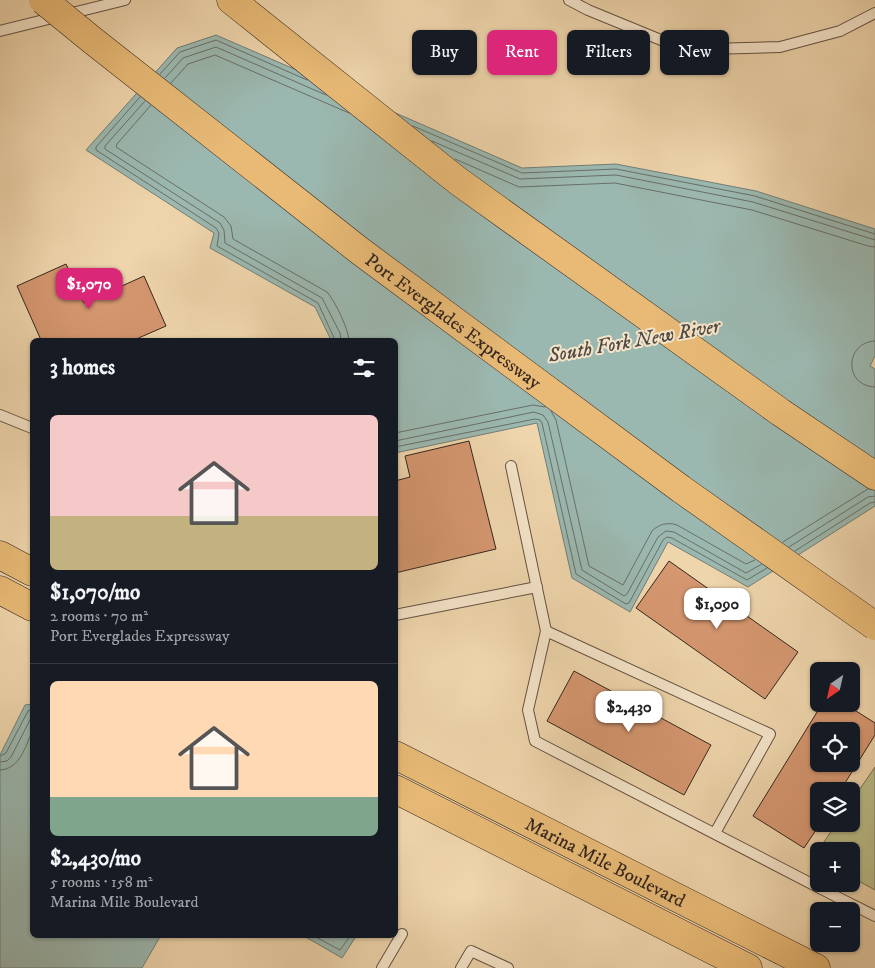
<!DOCTYPE html>
<html lang="en">
<head>
<meta charset="utf-8">
<style>
	body { margin:0; font-family:"IM FELL DW Pica",serif; background:#242831; color:#f1f3f6; height:100vh; display:flex; flex-direction:column; font-size:19px; white-space:nowrap }
	* { box-sizing:border-box; margin:0 }
	p { font-size:16px; color:#9ea1a6 }
	.icon { flex:none; width:28px; height:28px; fill:none; stroke:currentColor; stroke-width:2; stroke-linecap:round; stroke-linejoin:round }
	.map { position:relative; flex:1; overflow:hidden }
	.details { position:absolute; left:30px; top:338px; width:368px; height:600px; display:flex; flex-direction:column; background:#171b24; border-radius:8px; box-shadow:0 1px 4px #0004 }
	.details>* { flex:none }
	.top-card { position:absolute; left:412px; top:30px; width:388px; height:45px; display:flex; gap:10px }
	.needle { width:32px; rotate:214deg }
	.tools { position:absolute; left:810px; top:662px; display:grid; gap:10px }
	.tools a { display:grid; place-items:center; width:50px; height:50px; border-radius:8px; background:#171b24; box-shadow:0 1px 4px #0004; font-size:25px }
	.price { position:absolute; translate:-50% -42px; padding:0 11px; border-radius:10px; background:#fff; color:#222; font-size:16px; line-height:32px; filter:drop-shadow(0 1px 2px #0008) }
	.price::after { content:''; position:absolute; left:50%; top:30px; width:15px; height:11px; margin-left:-8px; background:inherit; clip-path:polygon(0 0,100% 0,50% 100%) }
	.price.current { background:#db2777; color:#fff }
	ul { padding:0; list-style:none }
	li { display:grid; align-content:center; gap:10px; height:265px; padding:0 20px }
	li+li { border-top:1px solid #363941 }
	li span { display:grid; place-items:center; height:155px; border-radius:8px; color:#555 }
	li>.icon { margin-inline-start:auto }
	span .icon { width:90px; height:90px; fill:#fffc; stroke-width:1 }
	li b { font-size:21px }
	h2 { display:flex; justify-content:space-between; align-items:center; height:60px; padding:0 20px; font-size:21px }
	.tag { padding:0 18px; border-radius:8px; background:#171b24; box-shadow:0 1px 4px #0004; font-size:18px; line-height:45px }
	.tag.current { background:#db2777; color:#fff }
	.map>svg:first-child { display:block }
</style>
</head>
<body>
<div class="map">
<svg width="875" height="968" viewBox="0 0 875 968">
	<rect width="100%" height="100%" fill="#efd5ac"/>
	<filter id="stains"><feTurbulence type="fractalNoise" baseFrequency=".004" numOctaves="4"/><feColorMatrix values="0 0 0 0 .2 0 0 0 0 .09 0 0 0 0 .02 0 0 0 .5 -.17"/></filter>
	<radialGradient id="worn" r=".72"><stop offset=".6" stop-color="#630" stop-opacity="0"/><stop offset="1" stop-color="#630" stop-opacity=".3"/></radialGradient>
	<polygon fill="#babd88" stroke="#777254" points="875,767 875,890 851,877 851,851 819,851 819,860 814,857 836,824 851,824 851,802"/>
	<g fill="#9bb8b0" stroke="#727e76">
		<polygon points="216,35 522,168 616,164 756,191 875,229 875,356 870,366 875,369 875,506 748,587 668,542 630,612 572,578 537,423 395,453 395,340 331,340 315,307 210,248 214,233 86,150 177,48"/>
		<polygon points="32,704 32,935 161,935 142,968 0,968 0,755 25,705"/>
		<polygon points="302,935 357,935 342,958"/>
	</g>
	<g fill="none" stroke-linecap="round" stroke-linejoin="round">
		<g stroke="#686f68" stroke-width="1">
			<polyline points="160,74 180,52 216,40 307,80"/>
			<polyline points="165,78 183,58 216,47 326,95"/>
			<polyline points="171,83 188,64 215,55 349,113"/>
			<polyline points="140,97 96,147 96,150 216,228 219,233 217,246 318,303 335,340"/>
			<polyline points="145,101 105,146 105,149 220,223 224,230 225,243 322,298 340,333 341,340"/>
			<path d="M151,105L117,144L116,147L224,217L231,226L233,239L327,292C335,301 348,328 349,340"/>
			<polyline points="413,126 522,173 616,169 755,196 875,234"/>
			<polyline points="432,141 520,179 616,175 753,202 875,240"/>
			<polyline points="455,159 519,187 615,183 752,210 868,246 875,247"/>
			<path d="M875,341C845,342 843,386 875,387"/>
			<path d="M551,411L556,420L589,566L623,585L652,531C659,524 668,522 677,525L746,564L755,560"/>
			<polyline points="395,433 533,405 545,407"/>
			<polyline points="395,441 534,412 543,415 548,422 582,570 624,596 627,594 658,537 666,531 674,532 746,573 762,564"/>
			<polyline points="395,447 535,419 540,420 542,423 576,574 626,604 629,603 663,540 667,537 672,538 747,580 767,568"/>
			<polyline points="783,542 868,489"/>
			<polyline points="789,547 868,497 875,496"/>
			<polyline points="795,551 870,503 875,502"/>
			<polyline points="0,756 6,753 28,711 32,709"/>
			<polyline points="0,762 7,761 11,757 32,716"/>
			<path d="M0,770C20,769 25,747 32,732"/>
			<polyline points="312,935 340,950 351,935"/>
		</g>
	</g>
	<g fill="#d59770" stroke="#34261f" fill-rule="evenodd">
		<polygon points="66,264 84,303 144,276 166,326 134,340 41,340 17,286"/>
		<polygon points="469,441 496,549 395,573 395,481 410,477 405,456"/>
		<polygon points="669,561 798,652 765,699 636,608"/>
		<polygon points="574,671 711,745 684,795 547,721"/>
		<path d="M822,704H845L875,723V735L840,791H819L820,824L804,848L753,816ZM819,731H851V764H819Z"/>
	</g>
	<g fill="none" stroke-linecap="round" stroke-linejoin="round">
		<g stroke="#635242" stroke-width="12">
			<g id="lane">
				<polyline points="569,0 588,10 661,40 710,49 780,47 840,31 875,13"/>
				<polyline points="0,31 125,0"/>
				<polyline points="0,415 32,428"/>
				<polyline points="511,466 546,631"/>
				<polyline points="395,615 537,587"/>
				<polyline points="715,833 770,734 546,631 528,710 535,741 841,899 875,916"/>
				<polyline points="382,968 402,934"/>
				<polyline points="461,968 471,951 508,968"/>
			</g>
		</g>
		<g stroke="#34261f" stroke-width="29">
			<g id="primary">
				<polyline points="0,555 32,572"/>
				<polyline points="0,590 32,607"/>
				<path id="s1" d="M395,755L816,968"/>
				<polyline points="395,789 748,968"/>
			</g>
		</g>
		<g stroke="#34261f" stroke-width="29">
			<polyline id="highway" points="231,0 458,181 780,412 875,476"/>
		</g>
		<use href="#lane" stroke="#f5e4c9" stroke-width="10"/>
		<use href="#primary" stroke="#e8ba76" stroke-width="28"/>
		<use href="#highway" stroke="#e8ba76" stroke-width="28"/>
		<g stroke="#34261f" stroke-width="29" stroke-linecap="butt">
			<g id="highway-bridge">
				<path id="s2" d="M43,0L92,40L360,251L681,489L875,626"/>
			</g>
		</g>
		<use href="#highway-bridge" stroke="#e8ba76" stroke-width="28"/>
	</g>
	<g text-anchor="middle" stroke-width="4" stroke-linejoin="round" paint-order="stroke">
		<g font-size="19" fill="#34261f" stroke="#f5e4c9">
			<text dy="7" stroke="none"><textPath href="#s2" startOffset="521">Port Everglades Expressway</textPath></text>
			<text dy="7" stroke="none"><textPath href="#s1" startOffset="236">Marina Mile Boulevard</textPath></text>
		</g>
		<g font-size="20" font-style="italic" fill="#4e4a43" stroke="#f5e4c9">
			<text transform="translate(634 340) rotate(-10)" y="7">South Fork New River</text>
		</g>
	</g>
	<rect width="100%" height="100%" filter="url(#stains)"/>
	<rect width="100%" height="100%" fill="url(#worn)"/>
</svg>
<div class="tools">
<a><svg class="needle" viewBox="-14 -14 28 28"><path d="M0-13l5 13h-10z" fill="#e53935"/><path d="M0 13l5-13h-10z" fill="#9ea1a6"/></svg></a>
<a><svg class="icon" aria-label="locate" viewBox="0 0 24 24"><circle cx="12" cy="12" r="6"/><path d="M12 2v4M12 18v4M2 12h4M18 12h4"/></svg></a>
<a><svg class="icon" aria-label="layers" viewBox="0 0 24 24"><path d="M12 4l9 5-9 5-9-5zM3 14l9 5 9-5"/></svg></a>
<a>+</a>
<a>−</a>
</div>
<b class="price current" style="left:89px;top:310px">$1,070</b>
<b class="price" style="left:717px;top:630px">$1,090</b>
<b class="price" style="left:629px;top:733px">$2,430</b>
<div class="top-card">
<a class="tag">Buy</a>
<a class="tag current">Rent</a>
<a class="tag">Filters</a>
<a class="tag">New</a>
</div>
<section class="details">
<h2>3 homes<svg class="icon" aria-label="filters" viewBox="0 0 24 24"><path d="M4 7h16M4 17h16"/><circle cx="9" cy="7" r="2"/><circle cx="15" cy="17" r="2"/></svg></h2>
<ul>
<li><span style="background:linear-gradient(#f6c9c9 65%,#c2b280 0)"><svg class="icon" aria-label="home" viewBox="0 0 24 24"><path d="M3 11l9-7 9 7M6 9v11h12V9"/></svg></span><div><b>$1,070/mo</b><p>2 rooms · 70 m²</p><p>Port Everglades Expressway</p></div></li>
<li><span style="background:linear-gradient(#ffd9b3 75%,#7fa58c 0)"><svg class="icon" aria-label="home" viewBox="0 0 24 24"><path d="M3 11l9-7 9 7M6 9v11h12V9"/></svg></span><div><b>$2,430/mo</b><p>5 rooms · 158 m²</p><p>Marina Mile Boulevard</p></div></li>
</ul>
</section>
</div>
</body>
</html>
